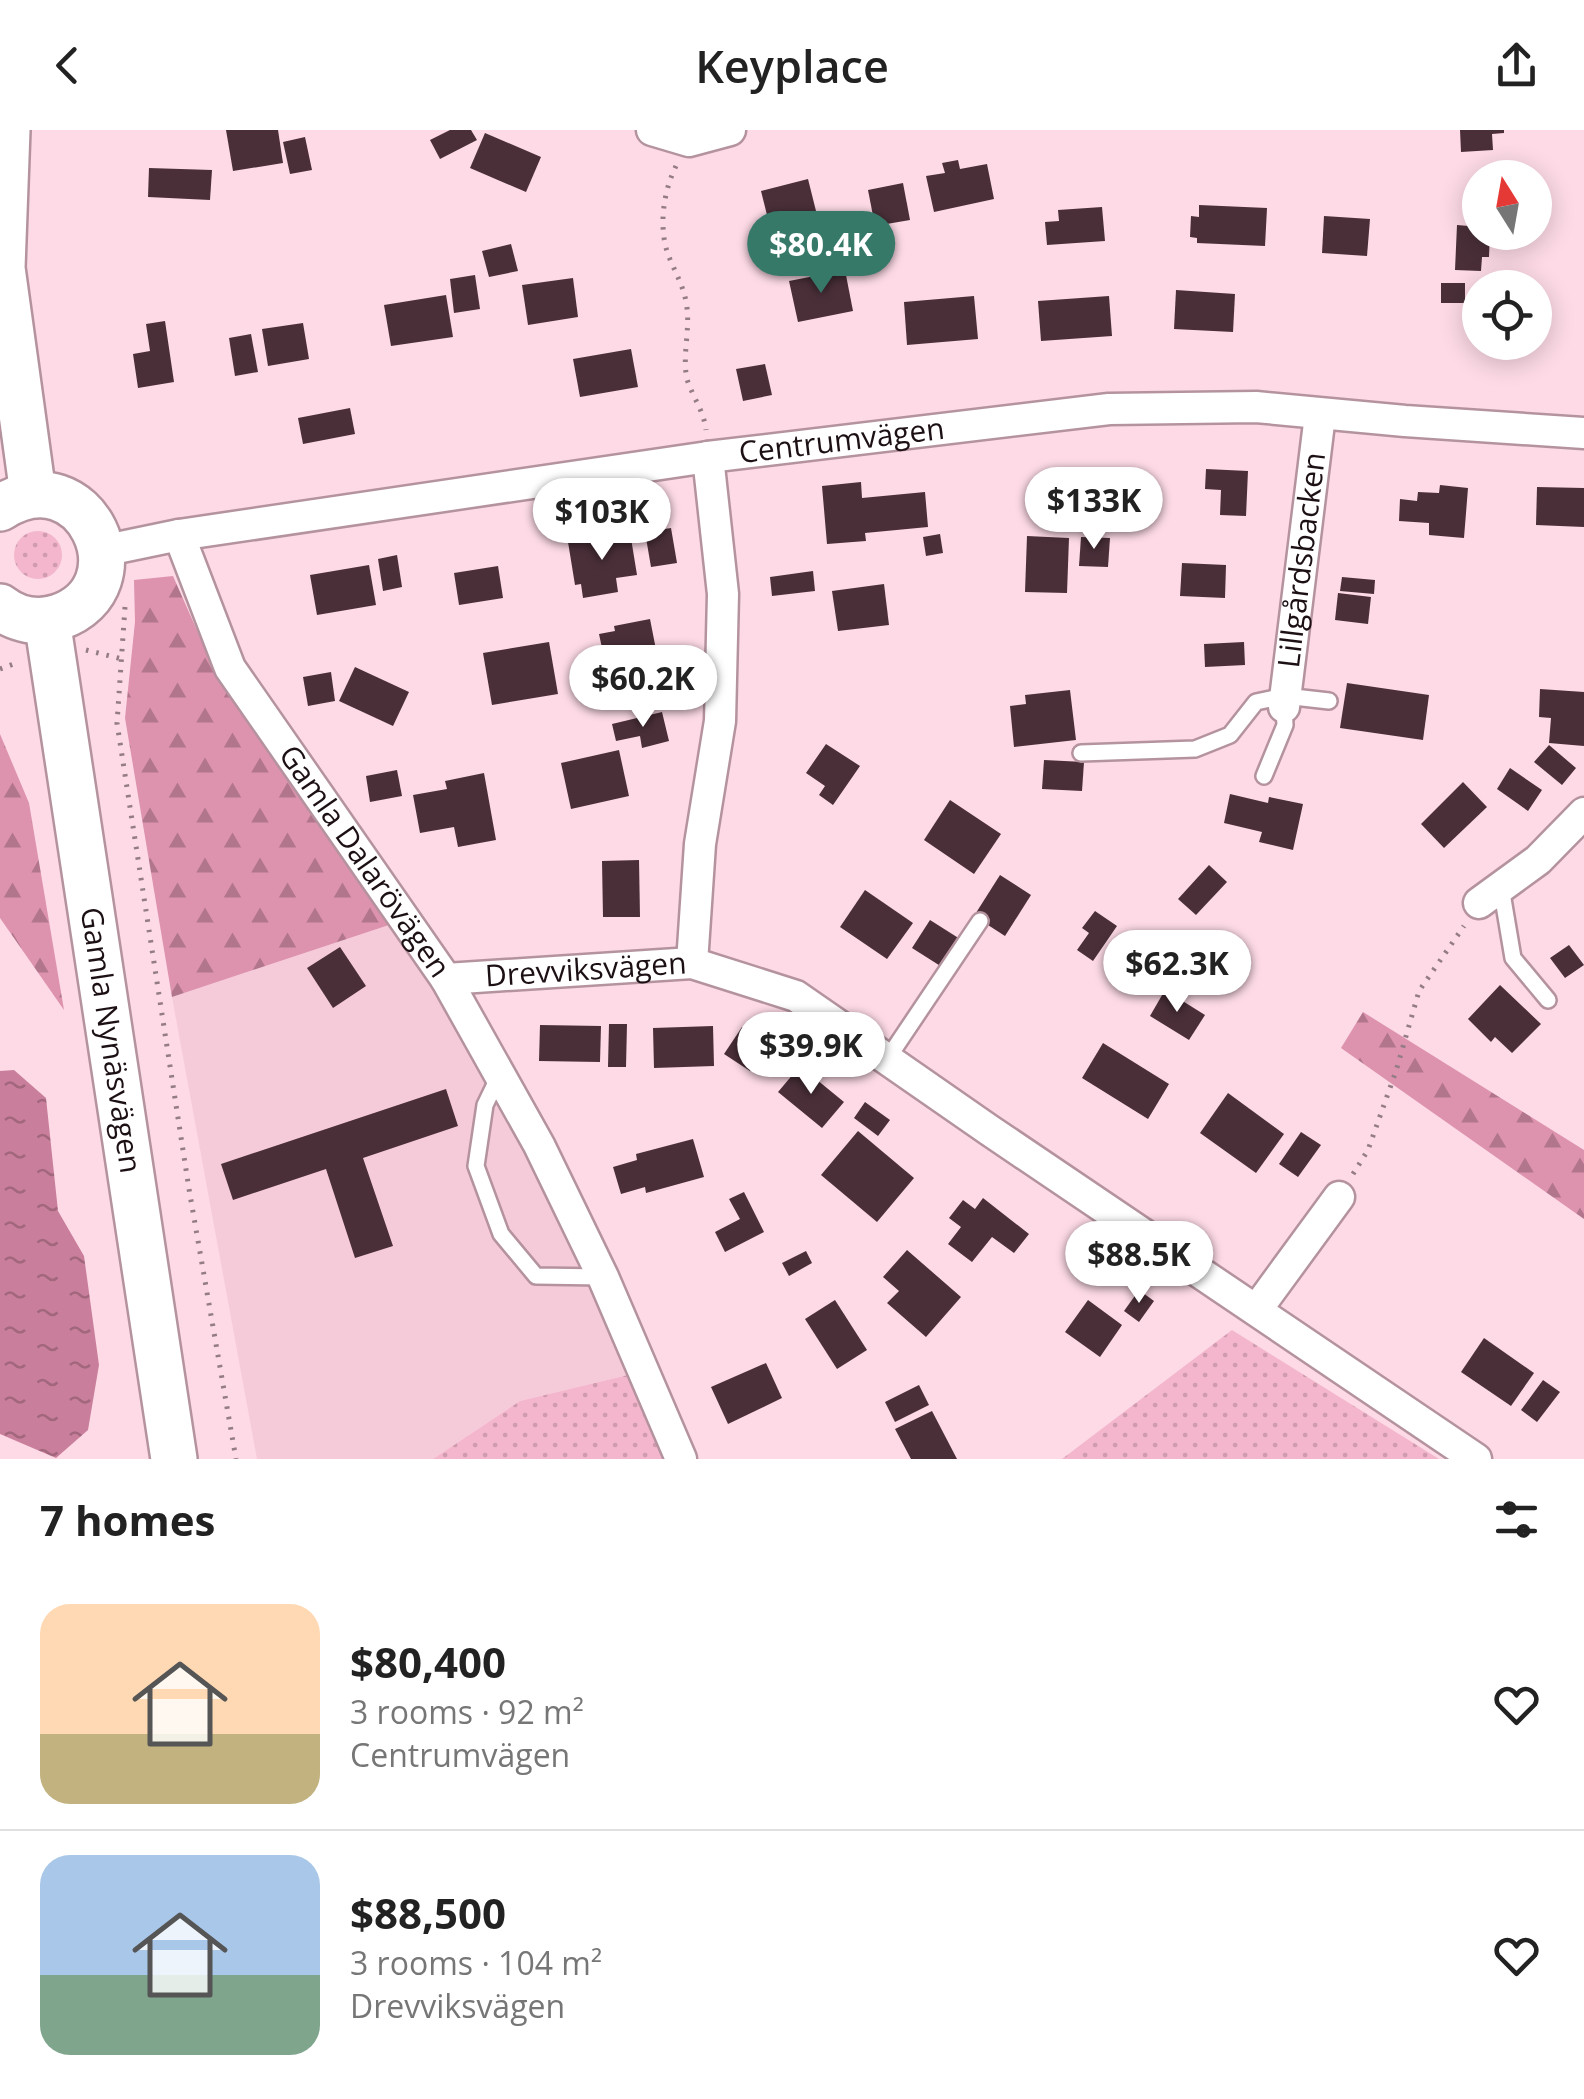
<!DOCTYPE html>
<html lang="en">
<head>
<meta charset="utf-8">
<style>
	body { margin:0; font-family:"Open Sans",sans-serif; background:#f2f2f2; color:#222; height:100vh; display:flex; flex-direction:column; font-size:38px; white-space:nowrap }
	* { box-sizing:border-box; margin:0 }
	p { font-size:32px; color:#767676 }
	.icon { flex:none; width:55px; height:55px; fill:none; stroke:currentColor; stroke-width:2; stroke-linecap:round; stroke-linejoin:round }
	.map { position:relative; height:1329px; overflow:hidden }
	.drawer { display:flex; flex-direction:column; background:#fff; flex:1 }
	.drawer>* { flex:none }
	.needle { width:65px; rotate:349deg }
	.controls { position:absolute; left:1462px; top:30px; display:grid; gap:20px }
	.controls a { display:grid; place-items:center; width:90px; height:90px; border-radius:50%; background:#fff; box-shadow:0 5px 25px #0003; font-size:50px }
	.price { position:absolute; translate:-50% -85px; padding:0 22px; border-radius:35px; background:#fff; color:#222; font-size:32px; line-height:65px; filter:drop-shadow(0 2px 5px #0008) }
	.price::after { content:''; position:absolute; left:50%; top:60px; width:30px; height:22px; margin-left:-15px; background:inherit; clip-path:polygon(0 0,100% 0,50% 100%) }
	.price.on { background:#377969; color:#fff }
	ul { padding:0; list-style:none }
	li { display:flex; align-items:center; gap:30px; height:250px; padding:0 40px }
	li+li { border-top:2px solid #e0e0e0 }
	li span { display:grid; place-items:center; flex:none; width:280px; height:200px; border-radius:30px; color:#555 }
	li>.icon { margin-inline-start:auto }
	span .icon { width:120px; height:120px; fill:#fffc; stroke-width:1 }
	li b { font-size:42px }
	h2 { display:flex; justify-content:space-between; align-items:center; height:120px; padding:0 40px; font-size:42px }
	header { display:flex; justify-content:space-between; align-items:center; height:130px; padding:0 40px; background:#fff; font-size:45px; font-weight:600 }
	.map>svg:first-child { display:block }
</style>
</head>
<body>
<header><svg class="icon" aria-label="back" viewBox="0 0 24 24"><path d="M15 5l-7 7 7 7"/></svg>Keyplace<svg class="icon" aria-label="share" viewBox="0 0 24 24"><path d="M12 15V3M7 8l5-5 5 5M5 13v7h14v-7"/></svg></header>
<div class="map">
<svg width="1584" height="1329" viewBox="0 0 1584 1329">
	<defs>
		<pattern id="grass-dots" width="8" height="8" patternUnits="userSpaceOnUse" patternTransform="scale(2.5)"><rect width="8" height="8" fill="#f3b6cc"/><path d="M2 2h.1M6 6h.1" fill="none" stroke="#d09bae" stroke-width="1.8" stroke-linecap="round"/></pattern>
		<pattern id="forest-firs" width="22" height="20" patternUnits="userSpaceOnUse" patternTransform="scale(2.5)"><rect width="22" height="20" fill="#dd92ae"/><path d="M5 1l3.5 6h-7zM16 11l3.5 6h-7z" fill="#b2768c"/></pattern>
		<pattern id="water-ripples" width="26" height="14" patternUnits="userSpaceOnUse" patternTransform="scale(2.5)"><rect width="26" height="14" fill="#c97f9b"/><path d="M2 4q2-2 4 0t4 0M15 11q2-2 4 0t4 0" fill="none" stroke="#a2677d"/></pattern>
	</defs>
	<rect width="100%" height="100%" fill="#fddae6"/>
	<polygon fill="#f6cbd9" points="398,792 450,869 600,1177 628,1245 520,1271 433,1329 257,1329 172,867"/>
	<g fill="url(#grass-dots)">
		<circle cx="38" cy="425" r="24"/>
		<polygon points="1232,1200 1439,1329 1062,1329"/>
		<polygon points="628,1245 663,1329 433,1329 520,1271"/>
	</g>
	<g fill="url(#forest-firs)">
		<polygon points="173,446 215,541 398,792 172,867 125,588 135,492 134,450"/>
		<polygon points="0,604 29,673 64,880 0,788"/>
		<polygon points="1363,882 1584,1020 1584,1089 1341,918"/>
	</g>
	<polygon fill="url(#water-ripples)" points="14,940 46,968 58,1081 84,1126 99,1235 88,1300 56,1328 0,1304 0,941"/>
	<g fill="#4a2f39">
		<polygon points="226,0 278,0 283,33 233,41"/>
		<polygon points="450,0 471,0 477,10 440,29 430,10"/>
		<polygon points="1460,0 1504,0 1504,3 1492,4 1493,20 1461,22"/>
		<polygon points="485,3 541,27 526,62 470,38"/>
		<polygon points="305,7 312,40 290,44 283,12"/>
		<polygon points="958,30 960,39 987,34 994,69 934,82 926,46 945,43 942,33"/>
		<polygon points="149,38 212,40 210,70 148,67"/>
		<polygon points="808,49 818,89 771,101 761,61"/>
		<polygon points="903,53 910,90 875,96 868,60"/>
		<polygon points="1199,75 1267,78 1265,116 1197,113 1197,108 1190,107 1191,86 1199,87"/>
		<polygon points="1102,77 1105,111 1047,115 1045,92 1059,91 1058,80"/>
		<polygon points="1324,86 1370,89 1367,126 1322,123"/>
		<polygon points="1457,95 1480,97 1480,102 1490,102 1489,127 1482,127 1481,141 1455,140"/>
		<polygon points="511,114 518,141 489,147 482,121"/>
		<polygon points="845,140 853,181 798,192 789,151"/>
		<polygon points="475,145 480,179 454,183 450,149"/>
		<polygon points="573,148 578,187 528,195 522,155"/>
		<rect x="1441" y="153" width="24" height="20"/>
		<polygon points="1176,160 1235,164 1233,202 1174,199"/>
		<polygon points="446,165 453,207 391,216 384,175"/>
		<polygon points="974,166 978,209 907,215 904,172"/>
		<polygon points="1109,166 1112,206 1041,211 1038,171"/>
		<polygon points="165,191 174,252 138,258 133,224 150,221 146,194"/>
		<polygon points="303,193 309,229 268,236 262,199"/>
		<polygon points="251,204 258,242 235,246 229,208"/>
		<polygon points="631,219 638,257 580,267 573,229"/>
		<polygon points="765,234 772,265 743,271 736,239"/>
		<polygon points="350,278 355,304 303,314 298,288"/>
		<polygon points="1206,339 1248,341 1246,386 1220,385 1221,360 1205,359"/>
		<polygon points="861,352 862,368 925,362 928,397 865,403 866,411 827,414 822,356"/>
		<polygon points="1440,355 1468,358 1464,408 1429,405 1429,393 1399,391 1400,369 1417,371 1418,362 1439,363"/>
		<polygon points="1537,357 1584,358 1584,397 1536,395"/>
		<polygon points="671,398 677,433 651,437 645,402"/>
		<polygon points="630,402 637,445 616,448 618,462 583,468 581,454 575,455 568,412"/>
		<polygon points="940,404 943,423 926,426 923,407"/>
		<polygon points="1027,406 1069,408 1067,463 1025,462"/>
		<polygon points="1081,407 1110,408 1108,437 1079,436"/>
		<polygon points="397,425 402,457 383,461 378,429"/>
		<polygon points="1182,433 1226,435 1225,468 1180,466"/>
		<polygon points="369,435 376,475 317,485 310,445"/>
		<polygon points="498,436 503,468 459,475 454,443"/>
		<polygon points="813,441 815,461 772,466 770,447"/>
		<polygon points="1342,447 1375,450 1374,464 1340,461"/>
		<polygon points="884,454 889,495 838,501 832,461"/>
		<polygon points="1338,463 1371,467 1368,494 1335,490"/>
		<polygon points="650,489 660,540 624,547 621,533 606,537 599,504 615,501 614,496"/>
		<polygon points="549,512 558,564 492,575 483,523"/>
		<polygon points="1244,512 1245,535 1205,537 1204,514"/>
		<polygon points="355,537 409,562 393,596 339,571"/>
		<polygon points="331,542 335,571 308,576 303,547"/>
		<polygon points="670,544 676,572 644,579 638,552"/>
		<polygon points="1347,553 1429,565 1423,610 1340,598"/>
		<polygon points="1540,559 1584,562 1584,616 1549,613 1551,588 1539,587"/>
		<polygon points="1070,560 1076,610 1014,617 1010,576 1026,574 1025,565"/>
		<polygon points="662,582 669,611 642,618 640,606 616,611 612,594"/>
		<polygon points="826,614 860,636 833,675 819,665 825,656 806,643"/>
		<polygon points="1549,615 1576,638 1562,655 1534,632"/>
		<polygon points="619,620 629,666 571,679 561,633"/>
		<polygon points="1044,630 1084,632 1082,661 1042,659"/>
		<polygon points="1510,638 1542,660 1528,681 1497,659"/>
		<polygon points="397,640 402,666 370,672 366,646"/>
		<polygon points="484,643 496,710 458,717 454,697 420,703 413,665 447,659 445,651"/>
		<polygon points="1463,652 1487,677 1444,718 1421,694"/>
		<polygon points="1230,664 1268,673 1269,667 1303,674 1293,720 1259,712 1262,702 1224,693"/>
		<polygon points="950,670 1001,704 974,744 924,710"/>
		<polygon points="639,730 640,787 603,787 602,731"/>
		<polygon points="1209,735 1227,752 1196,785 1178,769"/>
		<polygon points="1000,745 1031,765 1005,806 974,786"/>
		<polygon points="865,760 913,793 887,829 840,797"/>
		<polygon points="1095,781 1117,796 1093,831 1077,820 1089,803 1082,798"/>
		<polygon points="930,790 960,809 942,837 912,818"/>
		<polygon points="1569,815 1584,835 1565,848 1550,828"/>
		<polygon points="340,817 366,856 333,878 307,838"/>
		<polygon points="1500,855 1541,894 1512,923 1495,907 1491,912 1468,889"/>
		<polygon points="1165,860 1205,885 1189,910 1150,886"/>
		<polygon points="609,894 627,894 626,937 608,937"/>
		<polygon points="540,895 601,896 600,932 539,931"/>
		<polygon points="713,896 714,936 654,938 653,898"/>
		<polygon points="742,897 767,914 750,941 724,924"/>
		<polygon points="1103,913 1169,954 1148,989 1082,948"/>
		<polygon points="800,936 844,972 822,998 778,962"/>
		<polygon points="446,959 458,996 363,1028 393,1116 355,1128 326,1039 233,1070 221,1034"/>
		<polygon points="1228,963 1284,1004 1256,1043 1200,1003"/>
		<polygon points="865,972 890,990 878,1006 854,988"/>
		<polygon points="858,1001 914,1048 877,1092 821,1045"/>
		<polygon points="1301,1002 1321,1015 1298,1047 1279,1034"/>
		<polygon points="693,1009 704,1047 646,1063 645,1057 621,1064 613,1037 637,1030 636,1024"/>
		<polygon points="744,1062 764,1102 725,1122 715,1102 740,1089 729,1069"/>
		<polygon points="983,1068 1029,1104 1014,1123 992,1107 972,1132 948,1114 961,1097 949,1088 963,1070 975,1079"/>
		<polygon points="907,1120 961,1167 926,1207 887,1173 899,1161 883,1147"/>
		<polygon points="806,1121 812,1133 789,1146 782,1133"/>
		<polygon points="1139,1160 1154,1171 1139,1192 1124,1181"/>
		<polygon points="835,1170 867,1220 837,1239 805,1189"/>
		<polygon points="1088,1170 1122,1195 1100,1227 1065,1202"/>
		<polygon points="1484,1208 1534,1243 1511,1276 1461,1242"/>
		<polygon points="766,1233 782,1268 728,1294 711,1257"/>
		<polygon points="1543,1250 1560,1262 1537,1292 1521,1280"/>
		<polygon points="919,1255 929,1275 895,1292 885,1272"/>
		<polygon points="932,1281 957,1329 911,1329 895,1299"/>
	</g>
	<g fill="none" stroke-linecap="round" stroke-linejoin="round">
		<g stroke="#b4939f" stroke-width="20">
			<g id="lane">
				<polyline points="1081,623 1195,619 1230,605 1256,572 1285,566 1329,571"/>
				<polyline points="1264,646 1285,595 1284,577"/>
				<polyline points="1501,757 1513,828 1548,870"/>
				<polyline points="888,928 980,791"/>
				<polyline points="500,944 485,975 476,1036 501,1104 536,1146 603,1147"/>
			</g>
		</g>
		<g stroke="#b4939f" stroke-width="35">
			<g id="street">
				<polyline points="652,0 689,11 730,0"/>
				<path id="s1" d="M179,405L230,538L446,849L539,1015L603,1147L681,1329"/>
				<path id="s2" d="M102,421L179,405L708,327L1109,279L1256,277L1405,291L1584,303"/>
				<path id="s3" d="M1284,577L1320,285"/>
				<polyline points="1479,773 1538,730 1584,683"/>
				<polyline points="692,833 700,714 720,591 723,464 708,327"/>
				<path id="s4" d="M446,849L692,833L796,866L989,1000L1476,1329"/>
				<polyline points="1257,1179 1339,1067"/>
			</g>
		</g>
		<g stroke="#b4939f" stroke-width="50">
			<g id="secondary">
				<polyline points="7,0 2,138 33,364"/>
				<path d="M0,378C86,323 146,457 59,487C38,494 17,490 0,477"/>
				<path id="s5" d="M47,490L174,1329"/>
			</g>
		</g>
		<g stroke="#947c84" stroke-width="5" stroke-dasharray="2.5 8" stroke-linecap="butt">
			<path d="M676,36C663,62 658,99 669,127C676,144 685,159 687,178C690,201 682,226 687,249C692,266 704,281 706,300"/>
			<polyline points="125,477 117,593 189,1059 236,1329"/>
			<polyline points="86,520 122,529"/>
			<polyline points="0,539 19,532"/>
			<polyline points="1353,1044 1368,1020 1396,941 1419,861 1464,796"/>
		</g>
		<use href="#lane" stroke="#fff" stroke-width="15"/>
		<use href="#street" stroke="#fff" stroke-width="30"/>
		<use href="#secondary" stroke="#fff" stroke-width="45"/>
	</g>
	<g text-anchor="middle" stroke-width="10" stroke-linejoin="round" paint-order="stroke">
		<g font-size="30" fill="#1c1014" stroke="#fddae6">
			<text dy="10" stroke="none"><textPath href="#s2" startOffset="748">Centrumvägen</textPath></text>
			<text dy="10" stroke="none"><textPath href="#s3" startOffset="148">Lillgårdsbacken</textPath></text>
			<text dy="10" stroke="none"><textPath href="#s1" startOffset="378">Gamla Dalarövägen</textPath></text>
			<text dy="10" stroke="none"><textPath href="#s4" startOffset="140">Drevviksvägen</textPath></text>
			<text dy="10" stroke="none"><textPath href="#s5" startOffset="425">Gamla Nynäsvägen</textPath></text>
		</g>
	</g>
</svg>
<div class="controls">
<a><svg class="needle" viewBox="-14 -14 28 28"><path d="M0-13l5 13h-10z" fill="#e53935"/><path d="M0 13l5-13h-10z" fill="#767676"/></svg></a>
<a><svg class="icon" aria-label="locate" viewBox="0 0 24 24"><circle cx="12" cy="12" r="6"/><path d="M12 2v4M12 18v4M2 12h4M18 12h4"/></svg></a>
</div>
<b class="price on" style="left:821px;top:166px">$80.4K</b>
<b class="price" style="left:1094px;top:422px">$133K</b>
<b class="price" style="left:602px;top:433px">$103K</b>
<b class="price" style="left:643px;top:600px">$60.2K</b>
<b class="price" style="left:1177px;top:885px">$62.3K</b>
<b class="price" style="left:811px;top:967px">$39.9K</b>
<b class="price" style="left:1139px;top:1176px">$88.5K</b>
</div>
<section class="drawer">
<h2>7 homes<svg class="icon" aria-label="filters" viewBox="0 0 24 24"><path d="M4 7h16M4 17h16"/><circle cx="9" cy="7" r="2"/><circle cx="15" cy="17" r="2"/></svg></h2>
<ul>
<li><span style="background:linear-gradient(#ffd9b3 65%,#c2b280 0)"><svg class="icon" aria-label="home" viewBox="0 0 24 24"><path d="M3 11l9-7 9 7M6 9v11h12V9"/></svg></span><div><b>$80,400</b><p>3 rooms · 92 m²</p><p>Centrumvägen</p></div><svg class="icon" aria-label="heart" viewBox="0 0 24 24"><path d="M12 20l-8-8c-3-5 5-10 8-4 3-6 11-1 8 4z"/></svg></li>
<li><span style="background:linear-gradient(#a9c7e8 60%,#7fa58c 0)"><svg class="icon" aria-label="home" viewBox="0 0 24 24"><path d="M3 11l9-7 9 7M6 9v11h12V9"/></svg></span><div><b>$88,500</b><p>3 rooms · 104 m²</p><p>Drevviksvägen</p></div><svg class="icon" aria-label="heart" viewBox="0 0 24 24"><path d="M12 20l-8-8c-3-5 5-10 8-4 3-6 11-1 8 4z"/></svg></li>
</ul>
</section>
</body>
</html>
